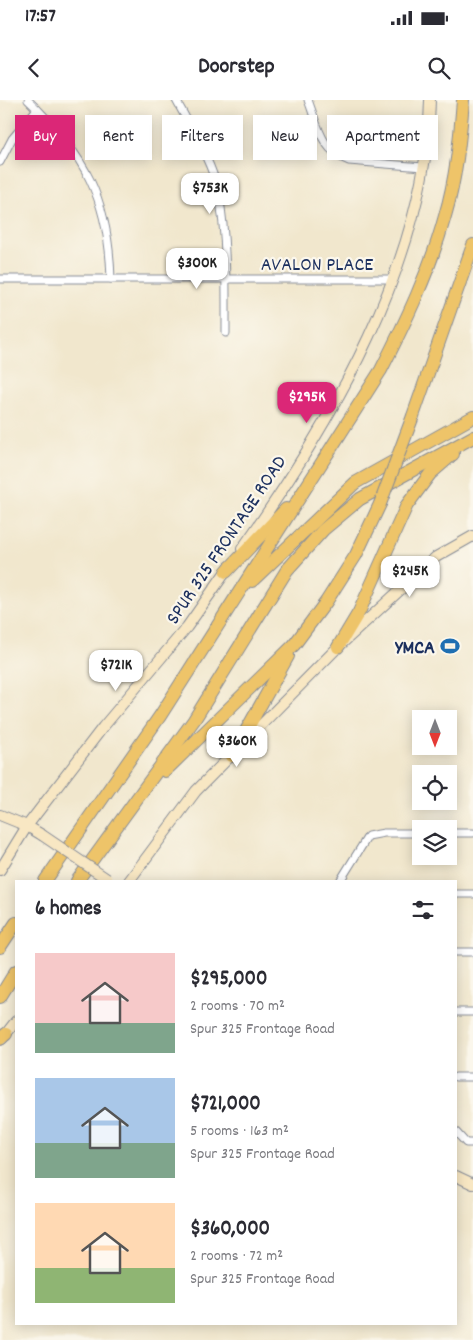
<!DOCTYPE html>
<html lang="en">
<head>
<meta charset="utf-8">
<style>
	body { margin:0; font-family:Dekko,sans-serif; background:#f7f7f7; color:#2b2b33; height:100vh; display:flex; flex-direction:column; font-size:19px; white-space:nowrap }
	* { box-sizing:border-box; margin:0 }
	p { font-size:16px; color:#7c7c81 }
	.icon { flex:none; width:28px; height:28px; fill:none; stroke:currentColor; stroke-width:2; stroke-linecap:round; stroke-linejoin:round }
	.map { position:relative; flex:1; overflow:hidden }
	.sheet { position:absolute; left:15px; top:780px; width:442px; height:445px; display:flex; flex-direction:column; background:#fff; border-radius:0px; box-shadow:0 2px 12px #0003 }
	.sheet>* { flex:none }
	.hud { position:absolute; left:15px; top:15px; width:444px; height:45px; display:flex; gap:10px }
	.needle { width:32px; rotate:180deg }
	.buttons { position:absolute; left:412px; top:610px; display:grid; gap:10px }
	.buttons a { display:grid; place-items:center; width:45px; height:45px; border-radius:0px; background:#fff; box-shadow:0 2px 12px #0003; font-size:25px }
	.price { position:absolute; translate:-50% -42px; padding:0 11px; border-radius:10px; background:#fff; color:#222; font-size:16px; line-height:32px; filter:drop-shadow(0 1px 2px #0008) }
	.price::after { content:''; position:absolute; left:50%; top:30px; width:15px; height:11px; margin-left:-8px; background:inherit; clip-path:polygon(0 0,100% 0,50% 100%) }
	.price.selected { background:#db2777; color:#fff }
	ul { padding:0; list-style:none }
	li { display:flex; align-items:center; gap:15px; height:125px; padding:0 20px }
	li span { display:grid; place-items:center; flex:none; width:140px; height:100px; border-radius:0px; color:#555 }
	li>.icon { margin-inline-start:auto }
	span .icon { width:60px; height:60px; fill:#fffc; stroke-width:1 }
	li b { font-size:21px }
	h2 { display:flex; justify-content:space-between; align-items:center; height:60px; padding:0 20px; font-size:21px }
	.pill { padding:0 18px; border-radius:0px; background:#fff; box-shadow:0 2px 12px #0003; font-size:18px; line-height:45px }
	.pill.selected { background:#db2777; color:#fff }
	.status { display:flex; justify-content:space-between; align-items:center; height:35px; padding:0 25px; background:#fff; direction:ltr }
	.status svg { height:14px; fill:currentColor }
	header { display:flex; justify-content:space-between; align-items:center; height:65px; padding:0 20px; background:#fff; font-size:22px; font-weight:700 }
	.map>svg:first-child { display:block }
</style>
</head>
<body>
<div class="status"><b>17:57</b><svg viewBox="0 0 49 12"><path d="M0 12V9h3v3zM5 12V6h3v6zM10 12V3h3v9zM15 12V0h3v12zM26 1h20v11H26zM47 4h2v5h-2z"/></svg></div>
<header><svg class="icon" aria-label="back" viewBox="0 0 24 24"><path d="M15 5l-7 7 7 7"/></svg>Doorstep<svg class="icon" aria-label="search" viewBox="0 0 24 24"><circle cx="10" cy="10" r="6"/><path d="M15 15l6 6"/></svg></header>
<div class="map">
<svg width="473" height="1240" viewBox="0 0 473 1240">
	<rect width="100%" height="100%" fill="#fbf7ec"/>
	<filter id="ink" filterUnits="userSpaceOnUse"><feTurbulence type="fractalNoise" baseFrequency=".02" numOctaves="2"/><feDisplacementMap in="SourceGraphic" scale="10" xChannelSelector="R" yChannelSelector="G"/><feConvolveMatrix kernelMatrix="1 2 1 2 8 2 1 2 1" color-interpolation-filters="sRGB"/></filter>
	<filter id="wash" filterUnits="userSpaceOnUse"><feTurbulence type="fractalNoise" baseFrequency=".0096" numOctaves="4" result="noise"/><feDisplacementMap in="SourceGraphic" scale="20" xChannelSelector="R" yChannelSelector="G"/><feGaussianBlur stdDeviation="1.12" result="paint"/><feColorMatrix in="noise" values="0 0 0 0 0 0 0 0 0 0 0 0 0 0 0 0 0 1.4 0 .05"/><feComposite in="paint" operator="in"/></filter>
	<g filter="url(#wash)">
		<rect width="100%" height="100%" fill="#f1e7cd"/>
	</g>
	<g filter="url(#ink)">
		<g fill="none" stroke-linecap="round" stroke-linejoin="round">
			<g stroke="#868b96" stroke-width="9">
				<g id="minor">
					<path d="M28,0C85,54 109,100 111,179"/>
					<path d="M176,0C190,26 214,66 219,95C227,140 226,188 226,233"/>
					<path d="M308,0C318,26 321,51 349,61L423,67"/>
					<polyline points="0,62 12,39 37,9"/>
					<polyline points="0,179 394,179"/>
					<polyline points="449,733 473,733"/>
					<polyline points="340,781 368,736 384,733 421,733"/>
					<polyline points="456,794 473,794"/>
					<polyline points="456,852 473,852"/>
					<polyline points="456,912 473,912"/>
					<polyline points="456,977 473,977"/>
					<polyline points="456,1032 466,1043 473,1043"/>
				</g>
			</g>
			<g stroke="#868b96" stroke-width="12">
				<g id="secondary">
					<path d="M242,449C332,322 427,160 430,0"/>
					<polyline points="0,715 27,726 42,735"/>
					<polyline points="0,770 27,726 103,627 187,527 229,467"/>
					<polyline points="129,781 196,691 338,547 436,457 473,436"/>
					<polyline points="2,939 16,921"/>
					<polyline points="456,1076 473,1084"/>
				</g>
			</g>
			<g stroke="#868b96" stroke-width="14">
				<g id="motorway">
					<polyline points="413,316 473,145"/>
					<polyline points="226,472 286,409"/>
					<polyline points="252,481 355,383 473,317"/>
					<polyline points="338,547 359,512 407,405 430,374 453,354"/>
					<polyline points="232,656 288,556"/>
					<polyline points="165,671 294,545 326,502 356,455 380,404"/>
					<path d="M45,781L160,616L381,270C406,221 430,171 445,116C456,79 460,39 463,0"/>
					<polyline points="77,781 194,620 287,470 323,430 360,399 473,337"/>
					<polyline points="0,847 16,823"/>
					<polyline points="0,897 16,871"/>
					<polyline points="0,939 6,934"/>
				</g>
			</g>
			<use href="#minor" stroke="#fff" stroke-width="7"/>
			<use href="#secondary" stroke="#f8e7c3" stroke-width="10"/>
			<use href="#motorway" stroke="#eec469" stroke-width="12"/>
			<g stroke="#868b96" stroke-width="12" stroke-linecap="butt">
				<polyline id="secondary-bridge" points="42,735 107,779"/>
			</g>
			<g stroke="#868b96" stroke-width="14" stroke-linecap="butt">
				<polyline id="motorway-bridge" points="380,404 413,316"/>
			</g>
			<use href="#secondary-bridge" stroke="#f8e7c3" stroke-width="10"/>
			<use href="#motorway-bridge" stroke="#eec469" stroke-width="12"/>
		</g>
	</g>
	<defs>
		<g id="stadium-bare" transform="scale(1.5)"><path d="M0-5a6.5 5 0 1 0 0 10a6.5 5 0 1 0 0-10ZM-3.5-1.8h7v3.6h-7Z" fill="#1f6fb2" stroke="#fbf7ec" stroke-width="2.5" paint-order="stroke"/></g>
	</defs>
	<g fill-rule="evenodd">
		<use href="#stadium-bare" x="450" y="546"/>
	</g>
	<g text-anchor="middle" stroke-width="4.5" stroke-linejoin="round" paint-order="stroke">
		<g font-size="20" fill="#1b2f5e" stroke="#fbf7ec">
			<text x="317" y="170">AVALON PLACE</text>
			<text transform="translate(225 439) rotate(-56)" y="7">SPUR 325 FRONTAGE ROAD</text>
		</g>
		<g font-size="20" font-weight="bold" fill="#1b2f5e" stroke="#fbf7ec" text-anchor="end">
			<text x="435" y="553">YMCA</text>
		</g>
	</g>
</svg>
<div class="buttons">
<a><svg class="needle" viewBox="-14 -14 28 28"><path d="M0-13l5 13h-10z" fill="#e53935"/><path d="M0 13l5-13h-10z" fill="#7c7c81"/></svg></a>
<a><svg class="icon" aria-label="locate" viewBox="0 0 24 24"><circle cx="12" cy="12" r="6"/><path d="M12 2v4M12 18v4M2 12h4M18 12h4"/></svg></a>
<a><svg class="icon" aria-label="layers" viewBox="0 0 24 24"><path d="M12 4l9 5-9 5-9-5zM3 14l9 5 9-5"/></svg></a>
</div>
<b class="price" style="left:210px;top:115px">$753K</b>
<b class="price" style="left:197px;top:190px">$300K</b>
<b class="price selected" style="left:307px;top:324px">$295K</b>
<b class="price" style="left:410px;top:498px">$245K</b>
<b class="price" style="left:116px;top:592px">$721K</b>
<b class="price" style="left:237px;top:668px">$360K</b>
<div class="hud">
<a class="pill selected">Buy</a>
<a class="pill">Rent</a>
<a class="pill">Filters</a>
<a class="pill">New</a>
<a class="pill">Apartment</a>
</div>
<section class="sheet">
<h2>6 homes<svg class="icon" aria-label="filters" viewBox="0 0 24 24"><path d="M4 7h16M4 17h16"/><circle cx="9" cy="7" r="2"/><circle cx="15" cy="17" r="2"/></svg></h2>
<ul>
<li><span style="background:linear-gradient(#f6c9c9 70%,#7fa58c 0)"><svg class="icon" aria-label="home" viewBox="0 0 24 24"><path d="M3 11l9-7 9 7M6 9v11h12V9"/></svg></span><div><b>$295,000</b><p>2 rooms · 70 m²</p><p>Spur 325 Frontage Road</p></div></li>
<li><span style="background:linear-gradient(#a9c7e8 65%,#7fa58c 0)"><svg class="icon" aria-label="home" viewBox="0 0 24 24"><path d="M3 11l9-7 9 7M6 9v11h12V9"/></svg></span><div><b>$721,000</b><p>5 rooms · 163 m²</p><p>Spur 325 Frontage Road</p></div></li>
<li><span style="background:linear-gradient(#ffd9b3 65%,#8fb573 0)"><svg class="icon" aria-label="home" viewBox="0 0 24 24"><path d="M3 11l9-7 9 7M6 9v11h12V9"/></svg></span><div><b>$360,000</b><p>2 rooms · 72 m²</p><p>Spur 325 Frontage Road</p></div></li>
</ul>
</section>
</div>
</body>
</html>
